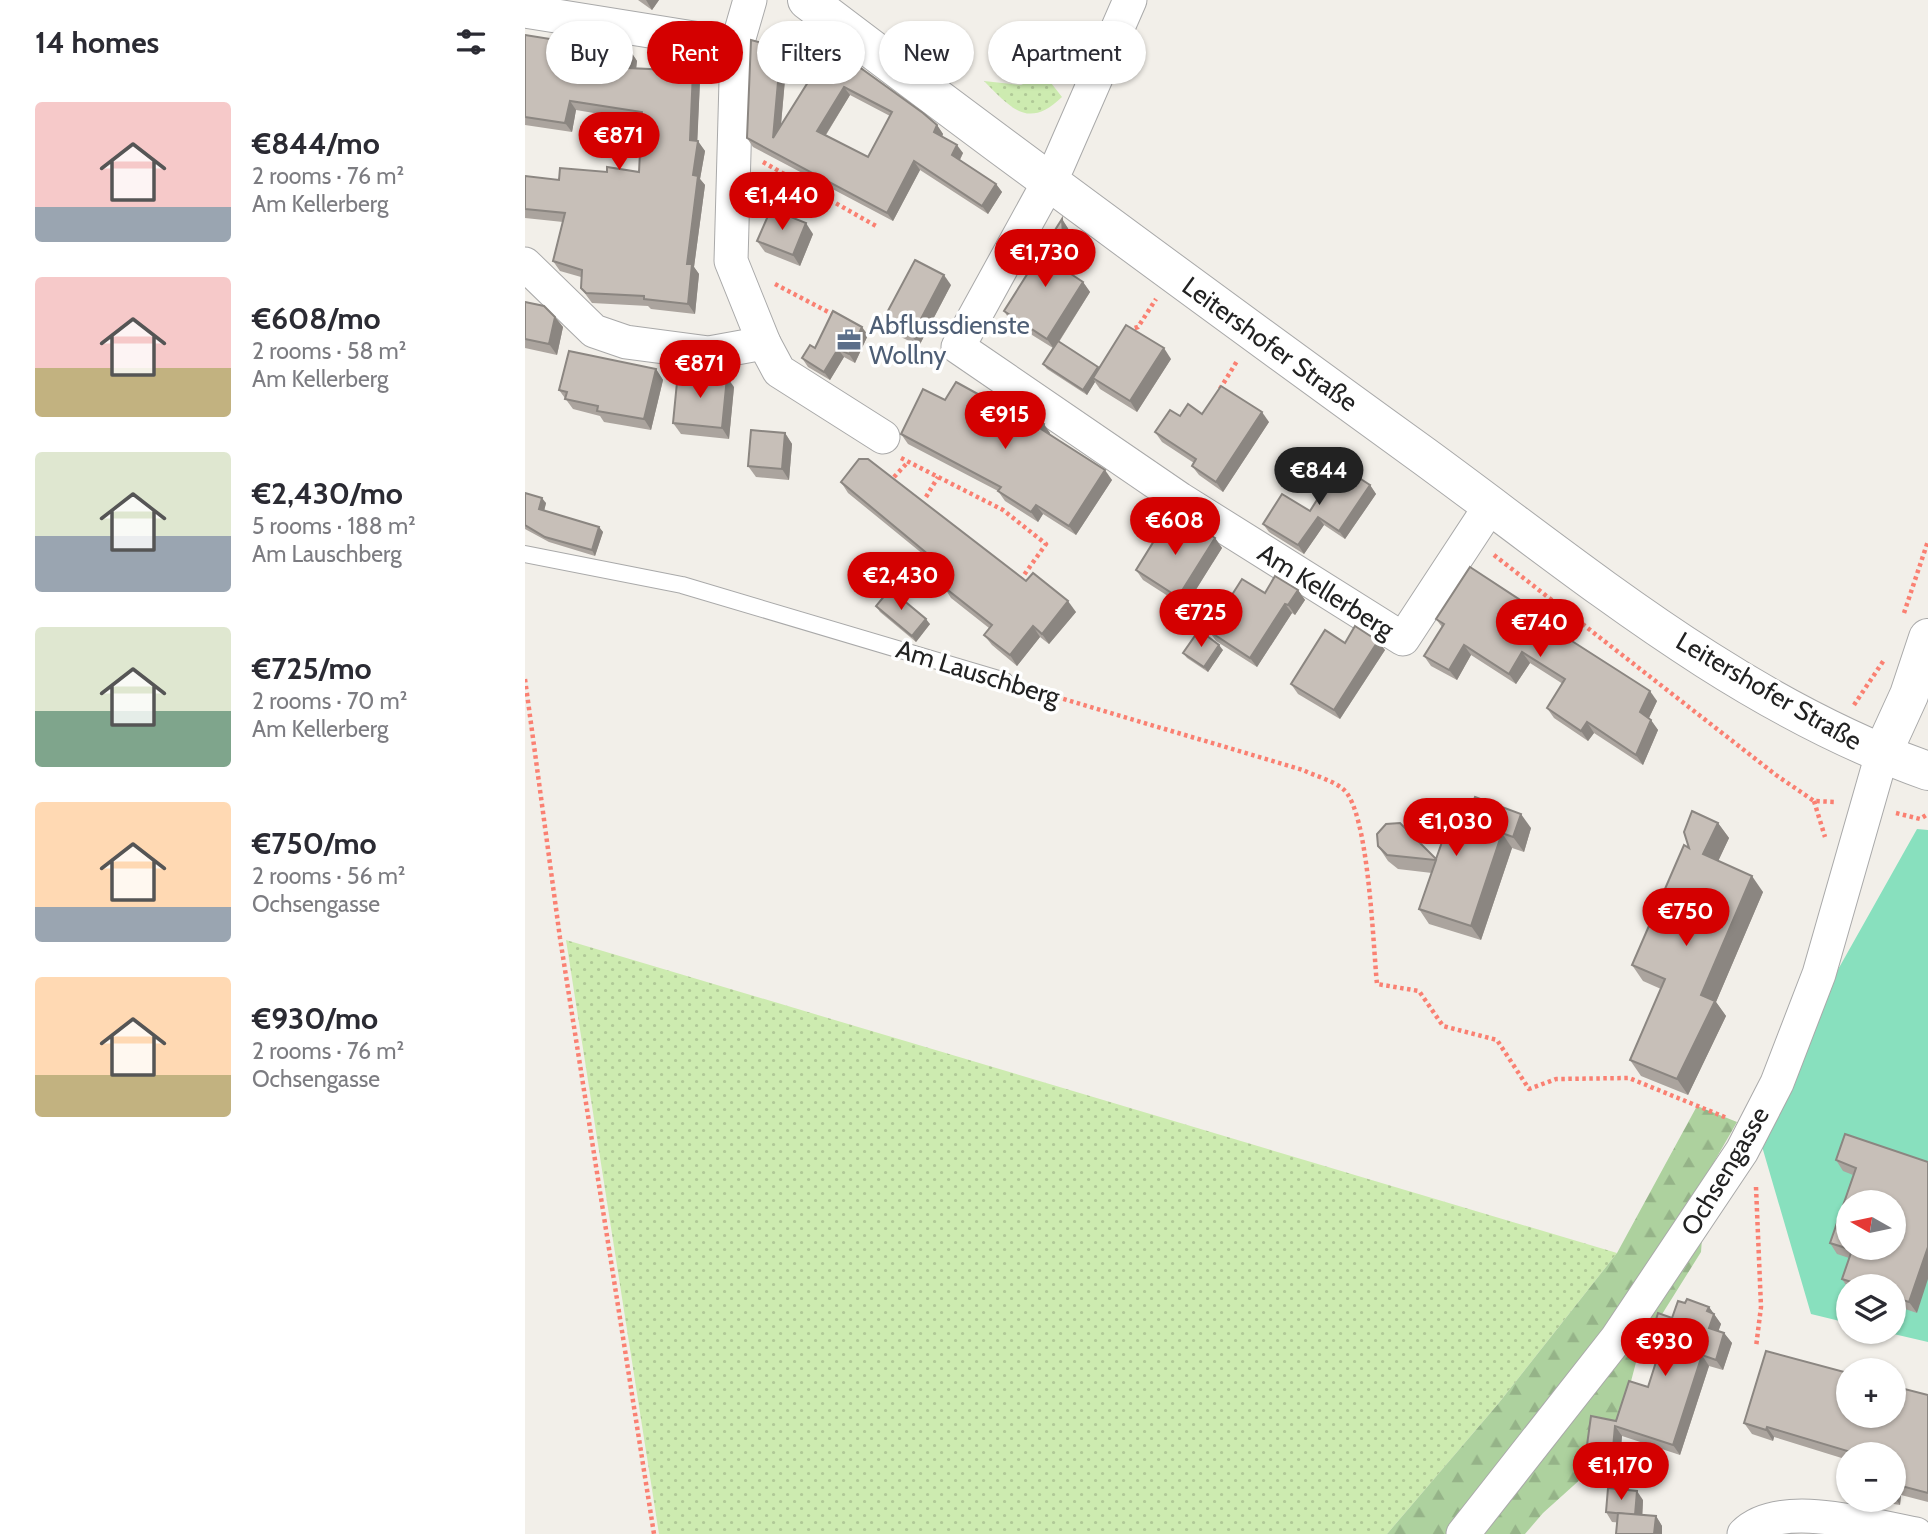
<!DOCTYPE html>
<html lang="en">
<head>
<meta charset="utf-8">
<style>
	body { margin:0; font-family:Cabin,sans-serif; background:#f2f2f3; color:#2b2b33; height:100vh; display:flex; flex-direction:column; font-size:26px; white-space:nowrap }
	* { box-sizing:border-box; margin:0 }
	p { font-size:23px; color:#7c7c81 }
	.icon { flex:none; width:38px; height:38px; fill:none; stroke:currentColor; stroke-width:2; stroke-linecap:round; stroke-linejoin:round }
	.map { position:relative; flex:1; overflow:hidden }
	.drawer { display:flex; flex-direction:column; background:#fff; width:525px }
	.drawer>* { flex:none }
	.hud { position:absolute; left:21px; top:21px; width:665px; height:63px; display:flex; gap:14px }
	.needle { width:46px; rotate:279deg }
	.tools { position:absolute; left:1311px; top:1190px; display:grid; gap:14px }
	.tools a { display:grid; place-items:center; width:70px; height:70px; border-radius:50%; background:#fff; box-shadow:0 2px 5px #0004; font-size:35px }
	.price { position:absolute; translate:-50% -60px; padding:0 16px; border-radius:24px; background:#d40000; color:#fff; font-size:23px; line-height:46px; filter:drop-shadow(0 2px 4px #0008) }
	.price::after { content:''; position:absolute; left:50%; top:42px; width:21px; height:16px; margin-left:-10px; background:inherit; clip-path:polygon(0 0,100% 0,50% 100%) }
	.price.on { background:#222; color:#fff }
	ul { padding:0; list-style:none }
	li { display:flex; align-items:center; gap:21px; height:175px; padding:0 35px }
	li span { display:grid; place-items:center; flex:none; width:196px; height:140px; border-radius:7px; color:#555 }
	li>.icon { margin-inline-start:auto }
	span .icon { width:84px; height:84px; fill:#fffc; stroke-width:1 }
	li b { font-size:30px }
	h2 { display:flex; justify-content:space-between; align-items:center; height:84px; padding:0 35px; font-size:30px }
	.pill { padding:0 24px; border-radius:32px; background:#fff; box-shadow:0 2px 5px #0004; font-size:24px; line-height:63px }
	.pill.on { background:#d40000; color:#fff }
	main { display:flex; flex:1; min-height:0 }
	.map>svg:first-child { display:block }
</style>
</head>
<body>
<main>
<section class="drawer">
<h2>14 homes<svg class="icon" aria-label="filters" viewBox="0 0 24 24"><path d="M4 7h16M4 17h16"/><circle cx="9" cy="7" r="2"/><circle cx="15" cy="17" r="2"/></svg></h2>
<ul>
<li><span style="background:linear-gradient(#f6c9c9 75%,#9aa5b1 0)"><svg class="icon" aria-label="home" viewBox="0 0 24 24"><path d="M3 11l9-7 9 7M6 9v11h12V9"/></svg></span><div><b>€844/mo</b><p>2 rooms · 76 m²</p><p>Am Kellerberg</p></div></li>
<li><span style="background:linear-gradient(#f6c9c9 65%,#c2b280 0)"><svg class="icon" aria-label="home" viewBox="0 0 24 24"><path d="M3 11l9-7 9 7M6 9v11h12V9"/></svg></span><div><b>€608/mo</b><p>2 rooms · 58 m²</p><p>Am Kellerberg</p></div></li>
<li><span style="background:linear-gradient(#dfe7d0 60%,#9aa5b1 0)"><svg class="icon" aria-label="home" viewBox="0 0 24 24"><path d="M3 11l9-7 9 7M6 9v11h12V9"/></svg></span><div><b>€2,430/mo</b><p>5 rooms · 188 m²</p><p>Am Lauschberg</p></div></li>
<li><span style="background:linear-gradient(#dfe7d0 60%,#7fa58c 0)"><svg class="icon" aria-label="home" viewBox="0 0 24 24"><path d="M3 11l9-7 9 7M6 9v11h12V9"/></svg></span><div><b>€725/mo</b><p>2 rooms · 70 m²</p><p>Am Kellerberg</p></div></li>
<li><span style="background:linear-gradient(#ffd9b3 75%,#9aa5b1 0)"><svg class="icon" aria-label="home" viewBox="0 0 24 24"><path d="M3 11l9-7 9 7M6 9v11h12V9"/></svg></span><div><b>€750/mo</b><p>2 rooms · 56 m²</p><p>Ochsengasse</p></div></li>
<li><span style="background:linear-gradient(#ffd9b3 70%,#c2b280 0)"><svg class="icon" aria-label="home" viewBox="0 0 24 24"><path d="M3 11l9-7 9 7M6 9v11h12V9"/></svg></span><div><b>€930/mo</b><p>2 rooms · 76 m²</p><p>Ochsengasse</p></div></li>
</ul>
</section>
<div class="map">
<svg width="1403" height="1534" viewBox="0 0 1403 1534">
	<defs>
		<pattern id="grass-dots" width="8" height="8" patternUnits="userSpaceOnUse" patternTransform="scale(1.75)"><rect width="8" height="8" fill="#cdebb0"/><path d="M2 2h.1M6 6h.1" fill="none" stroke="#b0c997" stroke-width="1.8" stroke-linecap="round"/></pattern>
		<pattern id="forest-firs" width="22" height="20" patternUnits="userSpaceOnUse" patternTransform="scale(1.75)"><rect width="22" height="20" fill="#add19e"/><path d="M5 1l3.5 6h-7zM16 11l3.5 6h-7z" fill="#95b388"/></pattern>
	</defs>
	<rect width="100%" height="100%" fill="#f2efe9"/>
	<g fill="url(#grass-dots)">
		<path d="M519,74L537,97C503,130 486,108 459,81L496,85Z"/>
		<polygon points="41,940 1092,1253 973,1404 862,1534 134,1534"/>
	</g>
	<polygon fill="url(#forest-firs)" points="1172,1106 1212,1122 1169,1197 1179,1211 1176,1252 1114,1351 1095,1423 1067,1420 1058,1477 1018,1513 1000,1534 862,1534 973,1404 1092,1253"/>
	<path fill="#88e0be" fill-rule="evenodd" d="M1392,829L1403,830V1342L1360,1332H1368V1286H1323V1323L1286,1314L1229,1119ZM1323,1202H1368V1248H1323Z"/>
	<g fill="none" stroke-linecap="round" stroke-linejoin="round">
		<g stroke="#a9a9a9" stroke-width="18">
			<polyline id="service" points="0,554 157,585 480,681"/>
		</g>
		<g stroke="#a9a9a9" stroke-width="35">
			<g id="minor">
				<polyline points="225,0 212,45 206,261 239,343 254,371 358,437"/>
				<polyline points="605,0 533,165 433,347 655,499 878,639 966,505"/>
				<polyline points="0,11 212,45"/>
				<polyline points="0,264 69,331 101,342 184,353 239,343"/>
				<polyline points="938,1534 1092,1338 1217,1151 1252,1083 1294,974 1357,754"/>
				<path d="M1219,1534C1255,1498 1345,1526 1391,1534"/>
			</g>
		</g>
		<g stroke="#a9a9a9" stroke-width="40">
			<g id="tertiary">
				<path d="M282,0C486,155 692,306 899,456C1059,573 1214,704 1403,771"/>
				<polyline points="1357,754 1384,695 1403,638"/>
			</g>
		</g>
		<g stroke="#fa8072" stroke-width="4.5" stroke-dasharray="3.5 3.5" stroke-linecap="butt">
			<polyline points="238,162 351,226"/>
			<polyline points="250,284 309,315"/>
			<polyline points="603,330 613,327 631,299"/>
			<polyline points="695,389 712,361"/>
			<polyline points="376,458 478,510 521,544 494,582"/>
			<polyline points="369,477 383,462"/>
			<polyline points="401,497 413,477"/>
			<polyline points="969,555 1251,775 1289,801 1311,802"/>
			<polyline points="1379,613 1403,541"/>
			<polyline points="0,679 35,938 129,1534"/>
			<path d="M498,687L778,770C790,776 807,780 818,789C844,810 848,947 852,984L894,991L918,1026L972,1040L1004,1089L1031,1079L1104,1078L1202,1118"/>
			<polyline points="1329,705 1359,660"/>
			<polyline points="1289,801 1300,837"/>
			<polyline points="1371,813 1395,819 1403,814"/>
			<polyline points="1231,1187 1236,1307 1231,1347"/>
		</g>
		<use href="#service" stroke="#fff" stroke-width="16"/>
		<use href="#minor" stroke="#fff" stroke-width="33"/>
		<use href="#tertiary" stroke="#fff" stroke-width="38"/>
	</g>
	<g fill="#aba49e" fill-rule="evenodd">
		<polygon points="113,0 134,0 127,10"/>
		<polygon points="0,35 106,52 112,61 111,69 168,71 175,81 172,141 180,151 175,179 180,185 169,267 174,274 170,314 126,309 123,306 67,303 56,288 56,277 35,271 28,261 38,222 0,218 0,176 34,180 82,172 114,172 117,121 51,110 47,132 0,125"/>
		<path d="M262,57L256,125L297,76L412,125L418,134L417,137L438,153L435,160L471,184L477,192L463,214L395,170L368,221L228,147L222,138ZM325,95L365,116L343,157L301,135Z"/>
		<polygon points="537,219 544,230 546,275 558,282 565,292 534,342 574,368 646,359 612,412 575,389 570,382 562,395 522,369 518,364 528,348 486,322 479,311"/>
		<polygon points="288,234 275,266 240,252 232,241"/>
		<polygon points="426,285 394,346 364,331 357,322"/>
		<polygon points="0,302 30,317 38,327 32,355 0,348"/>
		<polygon points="343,335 330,363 319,357 305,380 283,367 277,358 290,348"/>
		<polygon points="131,369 138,380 126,430 79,422 75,416 48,409 34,390"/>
		<polygon points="209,387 204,439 156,434 148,423"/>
		<polygon points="420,400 489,414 525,433 525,434 587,480 551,535 518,514 513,522 480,501 473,491 383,444 376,434"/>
		<polygon points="677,414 744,422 698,492 674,475 667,466 669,463 637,442 630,432 655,416"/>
		<polygon points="260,433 267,444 264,480 231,477 223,466"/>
		<polygon points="316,482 501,581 551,612 524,644 515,637 492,666 467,645 459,635 464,628 426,598 419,587 426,577 323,493"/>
		<polygon points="845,485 851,494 820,539 799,525 779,554 744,532 738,524 785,511"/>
		<polygon points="0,493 21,503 19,511 74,527 78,532 70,556 24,542 0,529"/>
		<polygon points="663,533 690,538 697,548 660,607 618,580 611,570"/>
		<polygon points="773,590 780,600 770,615 767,613 732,667 691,641 684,631 740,593"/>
		<polygon points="351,606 405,624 391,642 355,612"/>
		<polygon points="1011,615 1009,617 1132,701 1124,718 1133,730 1118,765 1069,733 1063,741 1029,718 1022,708 1038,684 1005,663 991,684 946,655 932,680 906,666 899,656 917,627 911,619"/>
		<polygon points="820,643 860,650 815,719 773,694 766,684"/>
		<polygon points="698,650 683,672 662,658 658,653"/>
		<polygon points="943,816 1006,828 999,852 987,848 956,940 904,924 894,909 907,873 873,869 863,861 853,846 911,859"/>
		<polygon points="1193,823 1204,838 1193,861 1238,892 1191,1002 1201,1016 1163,1095 1116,1076 1105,1060 1136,989 1118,981 1107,965 1164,848"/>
		<polygon points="1320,1134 1392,1313 1368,1305 1368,1286 1323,1286 1323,1288 1317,1279 1324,1258 1312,1254 1305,1243 1328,1175 1318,1171 1311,1160"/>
		<polygon points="1184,1307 1196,1324 1193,1331 1199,1333 1207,1343 1198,1370 1184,1366 1155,1455 1097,1436 1095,1458 1070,1455 1062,1445 1091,1421 1123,1387 1136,1347 1133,1347 1126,1336 1147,1318"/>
		<polygon points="1403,1395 1403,1502 1376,1495 1375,1505 1344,1500 1368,1500 1368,1454 1323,1454 1323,1460 1249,1437 1248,1441 1227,1434 1219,1423"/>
		<polygon points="1323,1462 1323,1496 1316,1486"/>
		<polygon points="1118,1500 1117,1515 1131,1516 1137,1526 1087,1522 1081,1512"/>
	</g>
	<g fill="#8b8681">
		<polygon points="121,0 134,0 127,10"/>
		<polygon points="256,48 262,57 254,146 248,138"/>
		<polygon points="106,52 112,61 110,78 103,68"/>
		<polygon points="168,71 175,81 172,149 173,141 180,151 175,179 180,185 169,267 174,274 170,314 163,304 162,264 165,140"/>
		<polygon points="319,87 325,95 298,139 292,131"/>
		<polygon points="45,101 51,110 47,132 40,123"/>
		<polygon points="412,125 418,134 415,141 409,132"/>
		<polygon points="432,145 438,153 433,163 427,155"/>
		<polygon points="389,161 395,170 368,221 362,213"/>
		<polygon points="471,184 477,192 463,214 457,206"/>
		<polygon points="537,219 544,230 547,281 540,270"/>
		<polygon points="281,223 288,234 275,266 268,255"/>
		<polygon points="419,275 426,285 394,346 387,336"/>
		<polygon points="558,282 565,292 529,349 522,339"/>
		<polygon points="30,317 38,327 32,355 24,344"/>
		<polygon points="337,327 343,335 330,363 324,354"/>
		<polygon points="639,348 646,359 612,412 605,401"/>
		<polygon points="313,349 319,357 305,380 299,372"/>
		<polygon points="573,367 577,372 568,378 570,382 562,395 558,390"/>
		<polygon points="131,369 138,380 126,430 119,419"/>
		<polygon points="202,377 209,387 204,439 197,428"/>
		<polygon points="737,412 744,422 698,492 691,482"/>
		<polygon points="519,424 525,433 522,438 516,429"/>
		<polygon points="260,433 267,444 264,480 257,469"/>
		<polygon points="580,470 587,480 551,535 544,526"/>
		<polygon points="845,485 851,494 820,539 814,531"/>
		<polygon points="17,498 21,503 18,515 14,509"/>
		<polygon points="511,505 518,514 513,522 506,512"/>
		<polygon points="793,517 799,525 779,554 773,545"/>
		<polygon points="74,527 78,532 70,556 67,550"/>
		<polygon points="690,538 697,548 660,607 653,597"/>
		<polygon points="773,590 780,600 770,615 763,605"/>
		<polygon points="543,601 551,612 524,644 517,634"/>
		<polygon points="760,604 767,613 732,667 725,658"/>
		<polygon points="1003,605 1011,615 1007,621 1000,611"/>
		<polygon points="401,619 405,624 391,642 387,636"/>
		<polygon points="508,626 515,637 492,666 485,655"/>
		<polygon points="853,641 860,650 815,719 809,710"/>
		<polygon points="694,645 698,650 683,672 679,667"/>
		<polygon points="939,645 946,655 932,680 924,670"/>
		<polygon points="997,652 1005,663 991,684 984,674"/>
		<polygon points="1125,691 1132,701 1122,722 1115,712"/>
		<polygon points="1126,720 1133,730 1118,765 1111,755"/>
		<polygon points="1062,722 1069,733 1063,741 1056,731"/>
		<polygon points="996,814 1006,828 999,852 988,837"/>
		<polygon points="1193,823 1204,838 1189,870 1178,854"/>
		<polygon points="977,833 987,848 956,940 946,926"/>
		<polygon points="1227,876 1238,892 1191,1002 1201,1016 1163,1095 1152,1079 1176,995"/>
		<polygon points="1403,1247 1403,1279 1392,1313 1384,1302"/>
		<polygon points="1184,1307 1196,1324 1191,1338 1184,1328 1182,1311"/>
		<polygon points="1199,1333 1207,1343 1198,1370 1191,1360"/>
		<polygon points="1177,1355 1184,1366 1155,1455 1148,1445"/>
		<polygon points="1090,1426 1097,1436 1095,1458 1088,1448"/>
		<polygon points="1242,1427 1249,1437 1248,1441 1241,1430"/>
		<polygon points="1369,1484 1376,1495 1375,1505 1368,1495"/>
		<polygon points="1112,1491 1118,1500 1117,1524 1110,1515"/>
		<polygon points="1131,1516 1137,1526 1137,1534 1129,1534"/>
	</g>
	<g fill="#c7bfb8" stroke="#8b8681" stroke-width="2" fill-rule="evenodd">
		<polygon points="0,35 106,52 103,68 168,71 165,140 173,141 168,175 173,176 162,264 167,264 163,304 119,299 119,296 61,293 56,288 57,270 28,261 40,213 0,209 0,176 34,180 35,168 82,172 82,167 114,172 117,112 45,101 40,123 0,117"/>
		<path d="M226,40L256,48L248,138L290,71L297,76L312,51L398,113L412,125L409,132L432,145L427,155L471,184L457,206L389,161L362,213L222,138ZM319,87L367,112L343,157L292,131Z"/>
		<polygon points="246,209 281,223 268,255 232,241"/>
		<polygon points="537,219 540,270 558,282 522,339 479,311"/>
		<polygon points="390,260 419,275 387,336 357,322"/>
		<polygon points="0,302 19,306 30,317 24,344 0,339"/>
		<polygon points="308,311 337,327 324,354 313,349 299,372 277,358 285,345 290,348"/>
		<polygon points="601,325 639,348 605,401 568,378"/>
		<polygon points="533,341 573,367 558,390 518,364"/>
		<polygon points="44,351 131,369 119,419 72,411 73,406 40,399 42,392 34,390"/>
		<polygon points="153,372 202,377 197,428 148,423"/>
		<polygon points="431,382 489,414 494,407 519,424 516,429 580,470 544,526 511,505 506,512 473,491 476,487 376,434 398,389 420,400"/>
		<polygon points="696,386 737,412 691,482 667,466 671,459 630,432 645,410 655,416 663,404 677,414"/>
		<polygon points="226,430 260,433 257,469 223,466"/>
		<polygon points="334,459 343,459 501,581 508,573 543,601 517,634 508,626 485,655 459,635 467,625 419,587 428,575 316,482"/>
		<polygon points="814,465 845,485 814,531 793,517 773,545 738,524 757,494 785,511"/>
		<polygon points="0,493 17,498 14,509 74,527 67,550 20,537 0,525"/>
		<polygon points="642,520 663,533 669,525 690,538 653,597 611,570"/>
		<polygon points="945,567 1003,605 1000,611 1125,691 1115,712 1126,720 1111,755 1062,722 1056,731 1022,708 1040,679 997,652 984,674 939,645 924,670 899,656 919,624 911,619"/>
		<polygon points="750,576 773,590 763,605 760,604 725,658 684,631 717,579 740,593"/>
		<polygon points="365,589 401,619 387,636 351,606"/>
		<polygon points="830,626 853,641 809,710 766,684 800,630 820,643"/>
		<polygon points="674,630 694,645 679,667 658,653"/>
		<polygon points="950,797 996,814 988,837 977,833 946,926 894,909 911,860 862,855 853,846 852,834 861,824 875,823 911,859 928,811 943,816"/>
		<polygon points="1167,811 1193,823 1178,854 1227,876 1176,995 1190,1001 1152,1079 1105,1060 1140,979 1107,965 1159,845 1164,848 1159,832"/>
		<path d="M1320,1134L1403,1162V1247L1384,1302L1368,1297V1286H1339L1317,1279L1327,1250L1305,1243L1331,1168L1311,1160ZM1323,1202H1368V1248H1323Z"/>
		<polygon points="1162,1299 1184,1307 1182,1311 1189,1314 1184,1328 1199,1333 1191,1360 1177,1355 1148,1445 1090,1426 1088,1448 1062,1445 1066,1416 1091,1421 1104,1381 1123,1387 1138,1340 1126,1336 1133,1313 1147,1318 1153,1301 1160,1303"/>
		<polygon points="1241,1351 1323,1373 1323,1416 1368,1416 1368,1386 1403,1395 1403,1493 1369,1484 1368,1489 1368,1454 1325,1454 1326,1452 1242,1427 1241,1430 1219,1423"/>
		<polygon points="1323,1462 1323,1487 1316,1486"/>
		<polygon points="1083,1488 1112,1491 1110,1515 1081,1512"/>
		<polygon points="1093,1513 1131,1516 1129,1534 1091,1534"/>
	</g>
	<defs>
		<g id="office-bare" transform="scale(1.89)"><path d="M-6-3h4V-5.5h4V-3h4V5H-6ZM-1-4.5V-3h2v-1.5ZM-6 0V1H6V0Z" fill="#5c6f8a" stroke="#fff" stroke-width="2.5" paint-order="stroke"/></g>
	</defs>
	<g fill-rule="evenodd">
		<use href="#office-bare" x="324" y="340"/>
	</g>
	<g text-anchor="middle" stroke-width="7" stroke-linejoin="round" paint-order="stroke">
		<g font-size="26" fill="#4e5e75" stroke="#fff" text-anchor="start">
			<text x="344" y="334">Abflussdienste<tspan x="344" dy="30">Wollny</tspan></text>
		</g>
		<g font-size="26" fill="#222" stroke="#fff">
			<text transform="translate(745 344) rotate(36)" y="9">Leitershofer Straße</text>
			<text transform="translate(801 591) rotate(32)" y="9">Am Kellerberg</text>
			<text transform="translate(453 673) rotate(17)" y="9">Am Lauschberg</text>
			<text transform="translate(1244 691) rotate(30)" y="9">Leitershofer Straße</text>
			<text transform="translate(1200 1171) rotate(-59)" y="9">Ochsengasse</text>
		</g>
	</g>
</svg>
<div class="tools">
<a><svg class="needle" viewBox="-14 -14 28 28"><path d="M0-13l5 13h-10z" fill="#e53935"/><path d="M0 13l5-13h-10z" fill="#7c7c81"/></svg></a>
<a><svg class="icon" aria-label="layers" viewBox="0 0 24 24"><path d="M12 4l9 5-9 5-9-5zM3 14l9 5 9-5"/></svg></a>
<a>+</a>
<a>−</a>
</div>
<b class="price" style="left:94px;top:172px">€871</b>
<b class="price" style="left:257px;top:232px">€1,440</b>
<b class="price" style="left:520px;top:289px">€1,730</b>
<b class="price" style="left:175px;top:400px">€871</b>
<b class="price" style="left:480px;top:451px">€915</b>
<b class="price on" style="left:794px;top:507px">€844</b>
<b class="price" style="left:650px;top:557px">€608</b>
<b class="price" style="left:376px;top:612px">€2,430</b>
<b class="price" style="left:676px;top:649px">€725</b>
<b class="price" style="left:1015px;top:659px">€740</b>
<b class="price" style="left:931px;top:858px">€1,030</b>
<b class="price" style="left:1161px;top:948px">€750</b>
<b class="price" style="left:1140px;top:1378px">€930</b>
<b class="price" style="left:1096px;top:1502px">€1,170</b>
<div class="hud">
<a class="pill">Buy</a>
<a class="pill on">Rent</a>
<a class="pill">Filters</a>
<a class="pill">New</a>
<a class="pill">Apartment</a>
</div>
</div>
</main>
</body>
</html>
